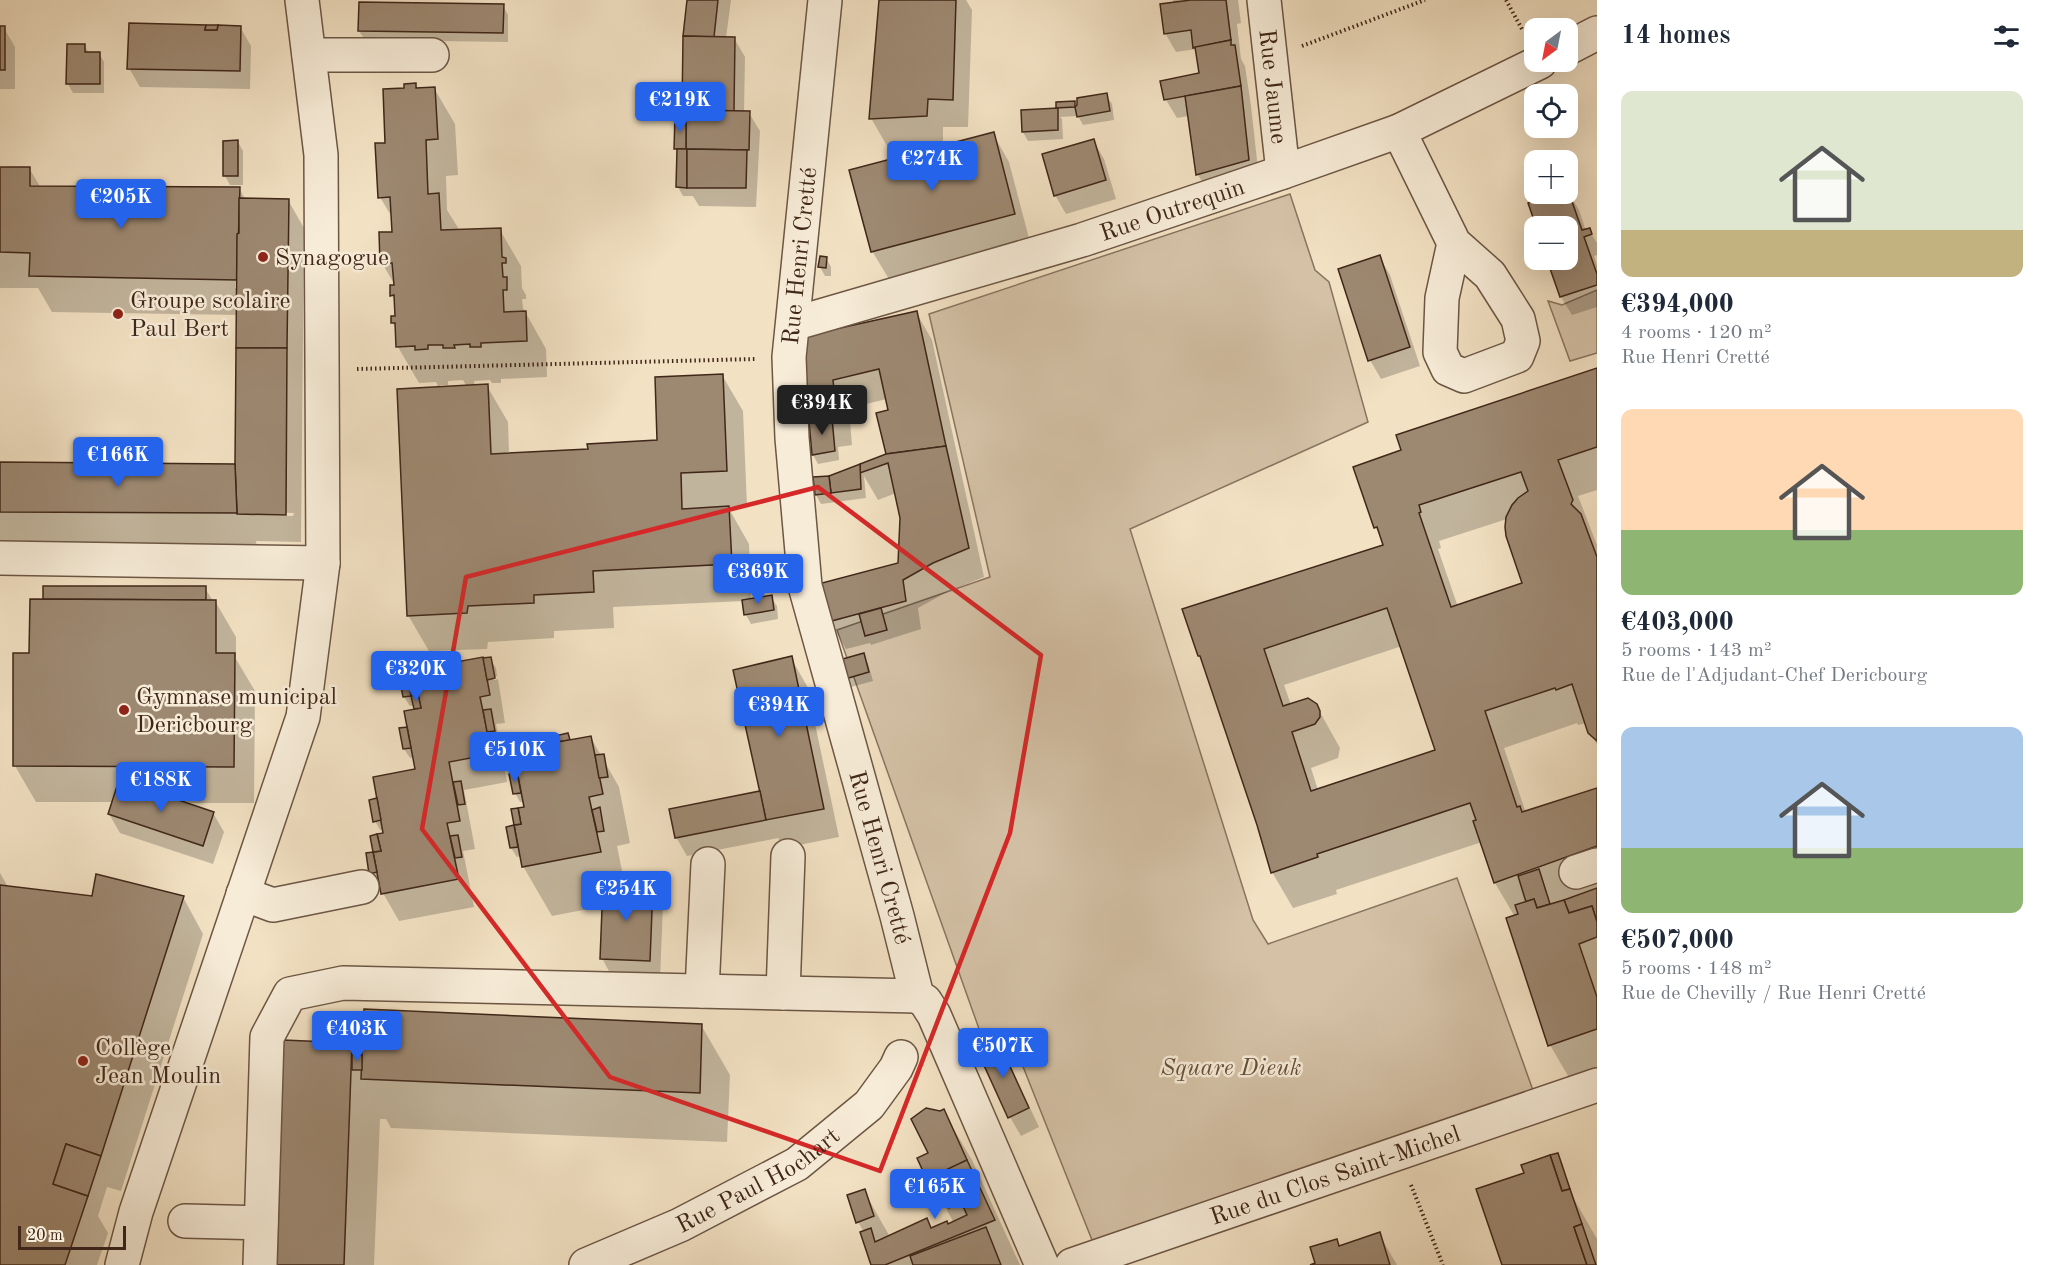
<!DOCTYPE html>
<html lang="en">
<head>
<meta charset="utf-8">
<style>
	body { margin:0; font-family:"Old Standard TT",serif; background:#f2f2f3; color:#1f2937; height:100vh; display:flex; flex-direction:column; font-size:22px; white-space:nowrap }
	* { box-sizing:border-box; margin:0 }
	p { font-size:20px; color:#747a83 }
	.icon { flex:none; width:33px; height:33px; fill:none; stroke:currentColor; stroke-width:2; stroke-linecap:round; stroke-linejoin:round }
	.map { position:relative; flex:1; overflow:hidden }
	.sheet { display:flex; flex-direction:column; background:#fff; width:450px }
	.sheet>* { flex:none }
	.needle { width:39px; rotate:212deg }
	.buttons { position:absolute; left:1524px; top:18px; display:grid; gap:12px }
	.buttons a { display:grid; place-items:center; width:54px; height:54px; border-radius:12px; background:#fff; box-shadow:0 6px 24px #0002; font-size:30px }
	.scale { position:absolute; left:18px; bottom:15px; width:108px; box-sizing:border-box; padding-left:6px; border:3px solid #402719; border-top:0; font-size:16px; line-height:21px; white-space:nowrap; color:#402719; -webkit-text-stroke:4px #f7ecd8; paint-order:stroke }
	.price { position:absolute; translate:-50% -51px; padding:0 14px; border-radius:6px; background:#2563eb; color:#fff; font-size:20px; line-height:39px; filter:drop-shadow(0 2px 3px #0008) }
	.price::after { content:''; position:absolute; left:50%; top:36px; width:18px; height:14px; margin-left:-9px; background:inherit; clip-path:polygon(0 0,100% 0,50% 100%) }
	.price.selected { background:#222; color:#fff }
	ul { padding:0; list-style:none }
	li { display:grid; align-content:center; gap:12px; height:318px; padding:0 24px }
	li span { display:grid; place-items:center; height:186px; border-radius:12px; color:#555 }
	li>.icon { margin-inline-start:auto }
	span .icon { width:108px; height:108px; fill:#fffc; stroke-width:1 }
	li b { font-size:26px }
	h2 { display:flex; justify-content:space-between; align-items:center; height:72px; padding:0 24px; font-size:26px }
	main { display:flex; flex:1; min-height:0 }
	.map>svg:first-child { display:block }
</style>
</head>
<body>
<main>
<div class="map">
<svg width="1597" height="1265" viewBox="0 0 1597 1265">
	<rect width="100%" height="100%" fill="#f2e1c3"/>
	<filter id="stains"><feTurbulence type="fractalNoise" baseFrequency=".00333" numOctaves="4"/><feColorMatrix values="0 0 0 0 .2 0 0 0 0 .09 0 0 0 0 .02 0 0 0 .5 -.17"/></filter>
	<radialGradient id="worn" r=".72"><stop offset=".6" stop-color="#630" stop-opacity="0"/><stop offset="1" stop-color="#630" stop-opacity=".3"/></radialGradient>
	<g fill="#d4c1a6" stroke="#8a7460" stroke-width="1.5">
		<polygon points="1290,194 1315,270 1329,282 1368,422 1130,529 1253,920 1268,944 1457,878 1535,1096 1094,1245 1008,1029 983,1040 837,630 990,577 929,314"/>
		<polygon points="1597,290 1597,353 1570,361 1548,301 1562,305"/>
	</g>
	<g fill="#0003" fill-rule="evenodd">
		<polygon points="689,0 731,0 726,38 734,38 745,57 744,112 749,113 760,131 756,207 699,206 693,196 683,196 678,187 679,154 676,149 687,118 683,109"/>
		<polygon points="880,0 966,0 972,10 968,127 943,127 943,143 887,146 871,118"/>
		<polygon points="1173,0 1238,0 1241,23 1237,24 1241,59 1245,66 1251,106 1259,178 1209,193 1198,175 1189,116 1177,118 1166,100 1200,74 1196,49 1176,52 1165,33 1174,4"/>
		<polygon points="503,6 508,15 508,42 365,40 359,31"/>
		<polygon points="240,27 251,46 250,89 140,87 129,68"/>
		<polygon points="0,28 4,28 15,47 15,89 0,89"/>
		<polygon points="84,45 89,53 99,53 104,62 104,93 73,93 68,84"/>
		<path d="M415,85L418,89L434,88L455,124L458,175L446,176L447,210L460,231L500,230L521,266L522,288L526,295V299H522L523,308L546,349L547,377L501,379V383H492L490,380L474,381L475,386H487L508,422L509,454L589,450L658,442L722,375L743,411L747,506L728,507L749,544L751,600L771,597L777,606L778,619L751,624L746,615L744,601L613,607L614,628L554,631V638L488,642L487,649L429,651L408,615L439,388L436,382L419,383L398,347L397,330L393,323L397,317L396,303L392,295L396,287L382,263L393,233V219L380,197L387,145L406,89ZM463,380L467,387L440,388V385H448V381Z"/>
		<polygon points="1106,95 1112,104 1114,120 1083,125 1078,116 1060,117 1062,119 1063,139 1028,141 1023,132 1058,110 1058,103 1074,102 1079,111"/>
		<polygon points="993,134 1009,162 1030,242 889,279 872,251"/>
		<polygon points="1093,140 1104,159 1116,199 1066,214 1055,195"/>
		<polygon points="238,142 243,151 243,185 230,185 225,176"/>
		<path d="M0,168H29L41,188H239L245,199L288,200L304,228L301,542L256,541L257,549L0,547V464L237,465L239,315L52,312L38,288H0ZM237,222H240L238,288H235ZM256,512L294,513L293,516L256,515Z"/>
		<polygon points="1568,192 1579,210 1586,231 1589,230 1597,243 1597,255 1594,256 1597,265 1597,307 1572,315 1561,297 1548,260 1568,260 1568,226 1537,226 1530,204 1562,194 1568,194"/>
		<polygon points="1379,256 1390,275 1420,366 1381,379 1370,360"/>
		<polygon points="826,258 831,267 831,276 825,276 820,267"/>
		<polygon points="916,312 932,340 984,577 949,591 918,608 921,629 871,645 870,643 846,649 830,621 900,564 902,518 896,493 878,500 864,476 866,498 821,504 816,495 815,479 829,478 888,455 890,412 887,399 849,408 852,445 838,447 839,460 818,464 813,455 806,337"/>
		<path d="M1597,370V490L1578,496L1597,545V745L1586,723L1578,725L1577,723L1504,748L1526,813L1597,789V1072L1571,1081L1550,1045L1515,917L1495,883L1482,842L1336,890L1337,894L1293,908L1272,872L1257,826H1259L1205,666L1199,656L1385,546L1376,528L1355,468L1403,451ZM1507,519L1524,584L1458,607L1438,549L1441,548L1439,541ZM1402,646L1436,751L1318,790L1311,768L1338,758L1340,748L1316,705H1291L1284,685Z"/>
		<polygon points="205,588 213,601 215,601 236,637 236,659 255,691 254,803 183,803 213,813 224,832 213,864 120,833 109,814 113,802 36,802 15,766 31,654 46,601 45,599"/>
		<polygon points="863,655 868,664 873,681 851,687 846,678"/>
		<polygon points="791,658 807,686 839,837 784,848 778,838 687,856 676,837 761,792"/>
		<polygon points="490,659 496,668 497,676 494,677 494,680 498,679 505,723 496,724 507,782 464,790 475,849 463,851 474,907 399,921 383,893 380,881 376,882 371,873 375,854 385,834 384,829 380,830 375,821 376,800 416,770 414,757 410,758 404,749 400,729 408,728 416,710 414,705 410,706 404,697 406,676 410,682"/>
		<polygon points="557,737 571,741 591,738 619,787 630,843 617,846 625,886 652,887 663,906 660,979 612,977 602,958 604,906 552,916 523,866 521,856 517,857 511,848 508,828 516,826 525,808 524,802 520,802 515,793 511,775 519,773 558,744"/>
		<polygon points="0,873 8,887 94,898 183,897 203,934 121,1191 107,1187 98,1216 108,1233 97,1265 0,1265"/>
		<polygon points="701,1025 730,1075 727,1142 391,1128 386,1119 380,1119 374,1265 275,1265 351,1044 358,1056 364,1056"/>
		<polygon points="997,1042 1008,1061 1039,1127 1021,1136 1010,1117"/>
		<polygon points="943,1111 972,1160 1020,1265 873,1265 864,1232 858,1222 864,1191 890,1237 932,1230 954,1223 919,1159 930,1153 940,1112"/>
		<polygon points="1557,1154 1562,1163 1574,1199 1597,1239 1597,1265 1504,1265 1526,1174"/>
		<polygon points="1379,1234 1397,1265 1315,1265 1336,1240 1340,1247"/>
	</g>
	<g fill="#9d8871" stroke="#402719" stroke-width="1.5" fill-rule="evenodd">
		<polygon points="687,0 718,0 714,37 683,36"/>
		<polygon points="879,0 956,0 953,100 928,99 927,116 869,119"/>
		<polygon points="1191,0 1226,0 1231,40 1193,48 1191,30 1164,34 1160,4"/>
		<polygon points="359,2 504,4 503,33 358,31"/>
		<polygon points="129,23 206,25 205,30 217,30 218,25 241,26 240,71 127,69"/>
		<polygon points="206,25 218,25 217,30 205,30"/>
		<rect x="0" y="26" width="5" height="44"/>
		<polygon points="683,36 735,37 734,111 682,110"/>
		<polygon points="1231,40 1231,45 1235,45 1241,86 1164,100 1160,81 1199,73 1195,47"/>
		<polygon points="67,44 85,44 85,52 100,52 100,84 66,84"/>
		<polygon points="416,83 416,88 435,87 438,139 426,140 428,194 439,193 441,230 501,228 502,257 506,258 506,263 502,263 503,277 507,277 507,290 503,290 504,312 526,311 527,341 481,343 481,347 470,347 470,344 454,345 455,348 443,348 443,345 428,345 428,349 415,350 415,346 396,347 395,323 391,323 391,316 395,316 394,295 390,296 390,285 394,285 392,263 380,263 379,232 392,232 390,197 378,198 375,143 385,143 383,89 404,88 404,84"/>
		<polygon points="1557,85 1562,94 1543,94 1542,93"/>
		<polygon points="1241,86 1249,160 1196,175 1185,96"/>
		<polygon points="1107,93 1110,111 1077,117 1075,107 1077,105 1077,98"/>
		<polygon points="1075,101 1075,107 1056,108 1056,102"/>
		<polygon points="1058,108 1058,130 1022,132 1021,110"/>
		<polygon points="686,110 750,111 749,150 686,149"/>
		<polygon points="675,117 686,117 686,149 674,149"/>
		<polygon points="994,132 1015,214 871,252 849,170"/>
		<polygon points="1094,139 1106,180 1054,196 1042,154"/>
		<polygon points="238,140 238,176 223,176 223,141"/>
		<polygon points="677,149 687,149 687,188 676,187"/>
		<polygon points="687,149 747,150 746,188 687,188"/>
		<polygon points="0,167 30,167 30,186 240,187 237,280 29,276 30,253 0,252"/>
		<polygon points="1568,190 1582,230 1590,228 1592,234 1584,237 1597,274 1597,285 1560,297 1547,260 1568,260 1568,226 1536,226 1528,203 1557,194 1568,194"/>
		<polygon points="239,198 289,199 287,348 236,348 237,234 239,233"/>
		<polygon points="1380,255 1410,347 1368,361 1338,269"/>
		<polygon points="820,256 827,257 826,268 818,267"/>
		<polygon points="917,311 946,446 886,454 876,413 888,410 879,369 833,380 837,418 809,421 804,336"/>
		<polygon points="236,348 287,348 286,515 237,514 235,464"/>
		<path d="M1597,368V447L1558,460L1573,500L1571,504L1581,514L1597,557V741L1588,733L1572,684L1556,690L1555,688L1485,711L1517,807L1520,806L1522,812L1597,788V846L1494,883L1473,821L1476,820L1470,803L1317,854L1318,857L1271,873L1257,825L1200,656H1198L1182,609L1383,545L1377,527L1374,528L1353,467L1401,450L1396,435ZM1521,472L1528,491L1518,498L1512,505L1506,517L1505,527L1506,536L1522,583L1451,607L1419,513L1421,512L1419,505ZM1387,608L1435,750L1311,791L1292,732L1315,724L1320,717V711L1317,704L1308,698L1283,706L1264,649Z"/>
		<polygon points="723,374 727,471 681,473 682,509 729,506 732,564 593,571 594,592 534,595 534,603 468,606 467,613 407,616 397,389 488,384 491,454 588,449 587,444 657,440 655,377"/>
		<polygon points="832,418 835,451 812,455 809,421"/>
		<polygon points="946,446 969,548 933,563 903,580 906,601 828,622 822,583 898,563 900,518 888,463 860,473 860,464 886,454"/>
		<polygon points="0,462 235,464 237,513 0,512"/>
		<polygon points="860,464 861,489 831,493 829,476"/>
		<polygon points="829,476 831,493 815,495 813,477"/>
		<polygon points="43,586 206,586 206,600 43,599"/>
		<polygon points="772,595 774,610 744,615 742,600"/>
		<polygon points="30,599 216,600 216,653 235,653 234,767 13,766 13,653 29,653"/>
		<polygon points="881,608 887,630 865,636 859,614"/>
		<polygon points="864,653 869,672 845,679 839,660"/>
		<polygon points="792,656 824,809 766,820 733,670"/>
		<polygon points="483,657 490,695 480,697 492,754 449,762 460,821 447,823 459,879 381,894 373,852 381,851 377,834 383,833 373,777 415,769 404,711 421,708 418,694 411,696 407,671"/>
		<polygon points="491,657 495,678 487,680 483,658"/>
		<polygon points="407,674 411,696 403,697 399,676"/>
		<polygon points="418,694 421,708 414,709 411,696"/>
		<polygon points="491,709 495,731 487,732 483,710"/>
		<polygon points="407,727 411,748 403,749 399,728"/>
		<polygon points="568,733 570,740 556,742 555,736"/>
		<polygon points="591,736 603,794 589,797 601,852 522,867 514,825 521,824 518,808 524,807 513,750"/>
		<polygon points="604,754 608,777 599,778 595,755"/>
		<polygon points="517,772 521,793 513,794 509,774"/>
		<polygon points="119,780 214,812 203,846 108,814"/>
		<polygon points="461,781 465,804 458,805 453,782"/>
		<polygon points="760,791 766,820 675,838 669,809"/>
		<polygon points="377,798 381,820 373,822 369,800"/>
		<polygon points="600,807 604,831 597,832 592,810"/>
		<polygon points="518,808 521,824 514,825 511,809"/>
		<polygon points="514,825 518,847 510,848 506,827"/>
		<polygon points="377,834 381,851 373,852 370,836"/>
		<polygon points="458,835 462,857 455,858 450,836"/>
		<polygon points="373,852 377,872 369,874 366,853"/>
		<polygon points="1539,869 1550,904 1537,908 1534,899 1526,902 1518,876"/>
		<polygon points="96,874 184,896 101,1156 66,1144 53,1184 88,1196 65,1265 0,1265 0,885 92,896"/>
		<polygon points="603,883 653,886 650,961 600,959"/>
		<polygon points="1597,888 1597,922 1592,906 1569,913 1564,900"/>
		<polygon points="1534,899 1537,908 1564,900 1569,913 1592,906 1597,922 1597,937 1579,944 1597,997 1597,1029 1548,1046 1506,918 1518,914 1515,905"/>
		<polygon points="364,1009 702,1024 700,1093 361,1079"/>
		<polygon points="283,1040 352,1043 344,1265 274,1265"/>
		<polygon points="998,1040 1029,1108 1008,1118 977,1050"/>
		<polygon points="352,1054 362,1055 362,1070 352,1070"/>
		<polygon points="926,1108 940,1111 944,1109 967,1160 927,1180 917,1158 928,1153 911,1119"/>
		<polygon points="66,1144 101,1156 88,1196 53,1184"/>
		<polygon points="1558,1153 1570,1189 1562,1191 1550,1155"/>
		<polygon points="1550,1155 1562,1191 1570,1189 1582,1224 1574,1227 1587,1265 1502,1265 1476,1189 1524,1173 1521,1165"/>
		<polygon points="967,1160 995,1220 885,1265 871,1265 860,1232 871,1228 875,1242 927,1218 931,1228 947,1221 948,1224 967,1215 961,1202 949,1208 937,1183 939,1178 937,1174"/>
		<polygon points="865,1189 874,1216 856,1223 847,1195"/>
		<polygon points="1582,1224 1596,1265 1587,1265 1574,1227"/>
		<polygon points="986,1227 1001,1265 913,1265 910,1256"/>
		<polygon points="1380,1232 1390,1265 1310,1265 1315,1263 1310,1247 1337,1239 1339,1246"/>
	</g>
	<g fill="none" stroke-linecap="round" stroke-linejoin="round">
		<g stroke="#6c5644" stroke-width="36">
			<g id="minor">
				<path id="s1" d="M825,0L789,357L792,438L805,586L897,916L917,996L925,1001L934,1015L1042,1265"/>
				<path id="s2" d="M1264,0L1283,172"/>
				<polyline points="1568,48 1597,33"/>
				<polyline points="309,55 432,55"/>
				<polyline points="1399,131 1454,243 1442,298 1440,352 1448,369 1464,376 1517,356 1523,341 1518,319 1490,275 1454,243"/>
				<path id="s3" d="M793,324L1082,240L1283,172L1399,131L1540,62"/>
				<polyline points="0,558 323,563"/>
				<polyline points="1576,872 1597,865"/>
				<polyline points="243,894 273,905 362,887"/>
				<polyline points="702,991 708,864"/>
				<polyline points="783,993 788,856"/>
				<polyline points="185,1221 261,1223"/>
				<polyline points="122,1265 136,1212 303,717 323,563 321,155 302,0"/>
				<polyline points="260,1265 267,1037 290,994 343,983 917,996"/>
				<path id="s4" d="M586,1265L680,1225L797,1164L869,1105L896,1068L901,1057"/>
				<path id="s5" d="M1072,1265L1597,1085"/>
			</g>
		</g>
		<g stroke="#402719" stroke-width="4" stroke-dasharray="1.5 3" stroke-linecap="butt">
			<polyline points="1506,0 1523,31"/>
			<polyline points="1302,46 1425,0"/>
			<polyline points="357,369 755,359"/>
			<polyline points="1411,1185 1443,1265"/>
		</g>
		<use href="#minor" stroke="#f7ecd8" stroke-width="33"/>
	</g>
	<path fill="none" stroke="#d62828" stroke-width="4.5" stroke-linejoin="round" d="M818,487L1041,655L1010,833L880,1171L610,1077L422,829L466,577Z"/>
	<g fill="#8f2418" stroke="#f7ecd8" stroke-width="2">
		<circle cx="263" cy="257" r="6"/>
		<circle cx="118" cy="314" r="6"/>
		<circle cx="124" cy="710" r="6"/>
		<circle cx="83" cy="1061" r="6"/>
	</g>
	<g text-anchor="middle" stroke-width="5" stroke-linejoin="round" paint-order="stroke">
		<g font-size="24" fill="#402719" stroke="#f7ecd8">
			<text dy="8" stroke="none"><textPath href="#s2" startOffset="87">Rue Jaume</textPath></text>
			<text dy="8" stroke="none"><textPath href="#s3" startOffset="396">Rue Outrequin</textPath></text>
			<text transform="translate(799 256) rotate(-84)" y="8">Rue Henri Cretté</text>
			<text dy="8" stroke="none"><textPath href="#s1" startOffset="870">Rue Henri Cretté</textPath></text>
			<text dy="8" stroke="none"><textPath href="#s5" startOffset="278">Rue du Clos Saint-Michel</textPath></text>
			<text dy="8" stroke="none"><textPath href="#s4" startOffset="192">Rue Paul Hochart</textPath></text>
		</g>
		<g font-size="24" fill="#402719" stroke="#f7ecd8" text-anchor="start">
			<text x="275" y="265">Synagogue</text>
			<text x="130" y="308">Groupe scolaire<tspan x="130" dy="28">Paul Bert</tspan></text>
			<text x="136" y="704">Gymnase municipal<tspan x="136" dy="28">Dericbourg</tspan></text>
			<text x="95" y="1055">Collège<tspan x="95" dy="28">Jean Moulin</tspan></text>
		</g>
		<g font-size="24" font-style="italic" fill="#654e3c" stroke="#f7ecd8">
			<text x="1231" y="1075">Square Dieuk</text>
		</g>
	</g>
	<rect width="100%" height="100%" filter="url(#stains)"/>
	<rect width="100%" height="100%" fill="url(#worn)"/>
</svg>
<div class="buttons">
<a><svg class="needle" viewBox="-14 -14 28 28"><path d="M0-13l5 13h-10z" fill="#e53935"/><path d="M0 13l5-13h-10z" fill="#747a83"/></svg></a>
<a><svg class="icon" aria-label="locate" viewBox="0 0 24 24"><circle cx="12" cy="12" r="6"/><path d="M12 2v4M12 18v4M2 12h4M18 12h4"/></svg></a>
<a>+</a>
<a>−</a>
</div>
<div class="scale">20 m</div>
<b class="price" style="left:680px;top:133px">€219K</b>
<b class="price" style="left:932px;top:192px">€274K</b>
<b class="price" style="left:121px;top:230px">€205K</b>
<b class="price selected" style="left:822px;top:436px">€394K</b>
<b class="price" style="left:118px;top:488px">€166K</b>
<b class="price" style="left:758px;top:605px">€369K</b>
<b class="price" style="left:416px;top:702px">€320K</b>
<b class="price" style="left:779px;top:738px">€394K</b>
<b class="price" style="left:515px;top:783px">€510K</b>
<b class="price" style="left:161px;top:813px">€188K</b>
<b class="price" style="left:626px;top:922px">€254K</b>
<b class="price" style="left:357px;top:1062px">€403K</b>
<b class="price" style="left:1003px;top:1079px">€507K</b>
<b class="price" style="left:935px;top:1220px">€165K</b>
</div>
<section class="sheet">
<h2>14 homes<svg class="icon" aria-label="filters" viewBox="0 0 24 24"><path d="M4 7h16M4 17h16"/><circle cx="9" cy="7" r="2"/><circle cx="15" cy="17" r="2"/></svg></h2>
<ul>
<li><span style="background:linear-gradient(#dfe7d0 75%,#c2b280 0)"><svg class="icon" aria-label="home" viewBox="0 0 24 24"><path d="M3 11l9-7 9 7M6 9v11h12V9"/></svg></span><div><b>€394,000</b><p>4 rooms · 120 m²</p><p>Rue Henri Cretté</p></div></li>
<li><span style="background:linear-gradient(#ffd9b3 65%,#8fb573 0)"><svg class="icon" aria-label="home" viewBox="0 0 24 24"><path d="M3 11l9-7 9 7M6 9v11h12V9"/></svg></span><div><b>€403,000</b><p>5 rooms · 143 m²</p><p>Rue de l'Adjudant-Chef Dericbourg</p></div></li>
<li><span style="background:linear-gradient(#a9c7e8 65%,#8fb573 0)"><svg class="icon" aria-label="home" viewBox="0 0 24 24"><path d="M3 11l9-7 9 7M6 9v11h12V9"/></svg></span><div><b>€507,000</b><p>5 rooms · 148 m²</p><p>Rue de Chevilly / Rue Henri Cretté</p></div></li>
</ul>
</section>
</main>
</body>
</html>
